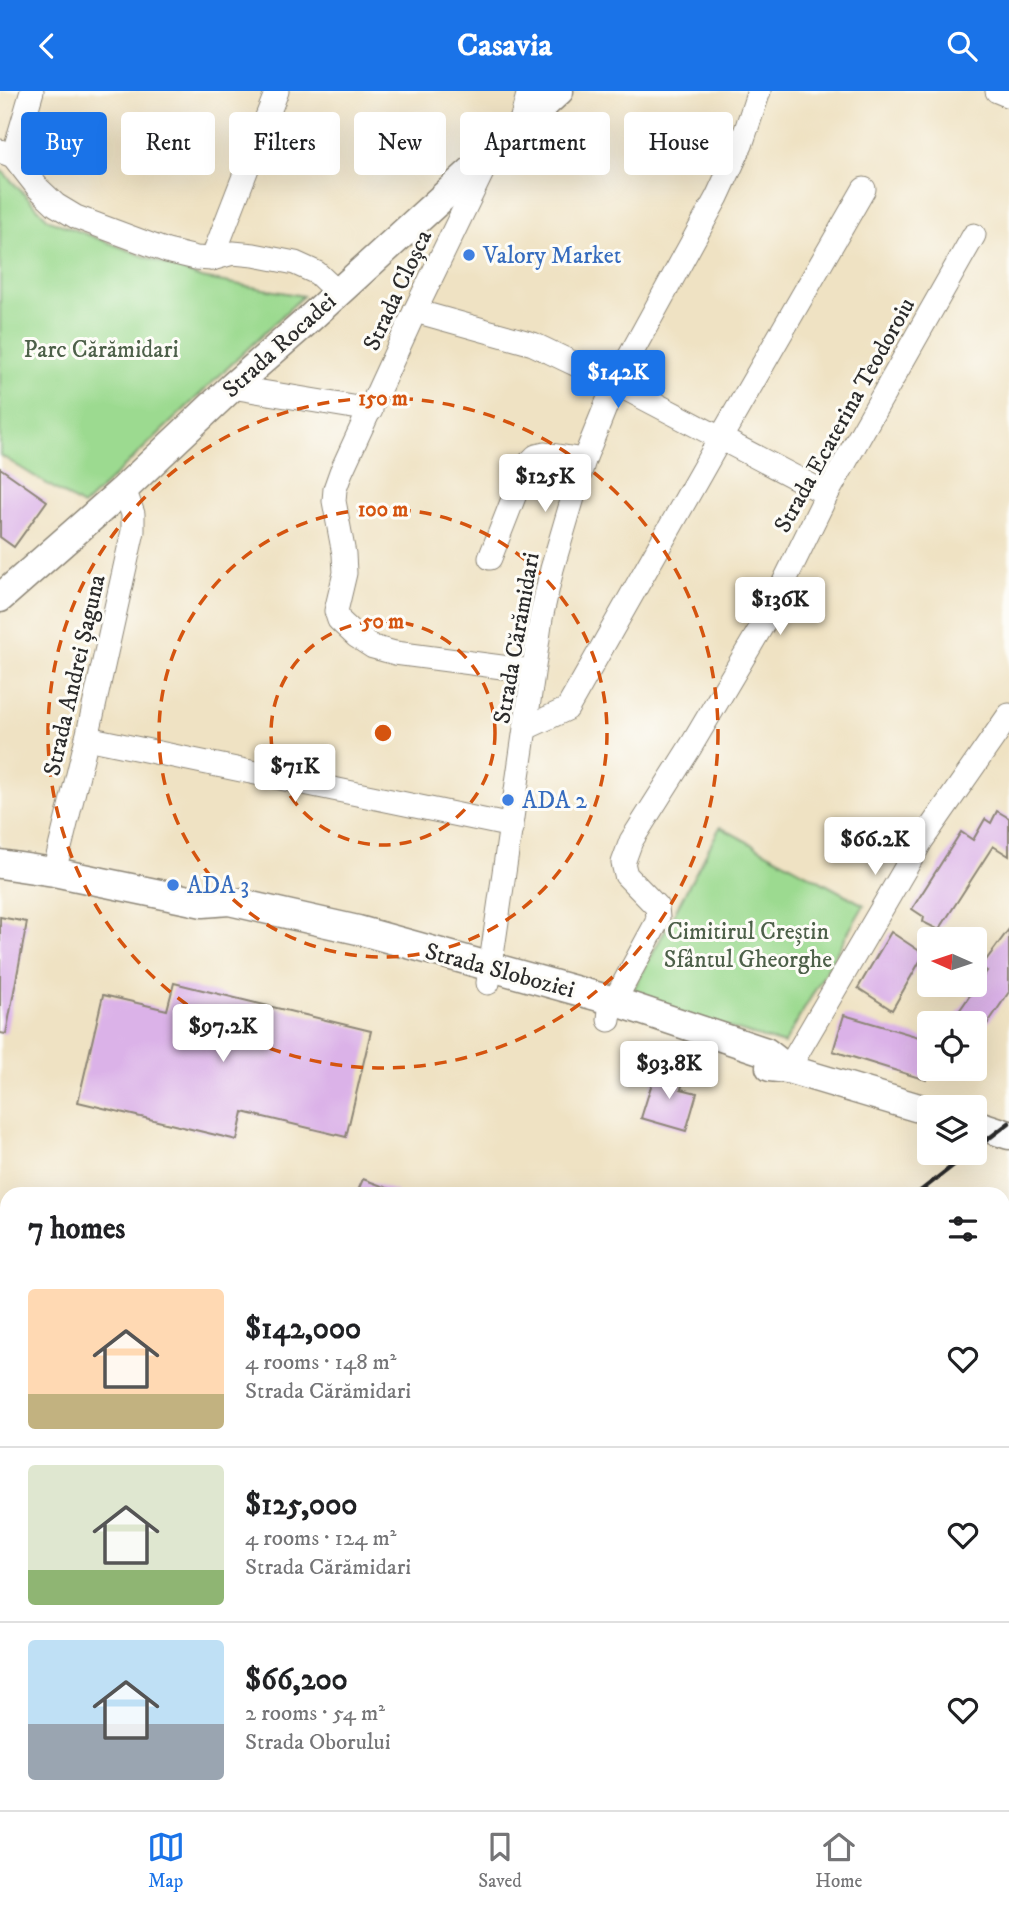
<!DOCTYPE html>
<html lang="en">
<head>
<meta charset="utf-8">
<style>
	body { margin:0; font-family:"IM FELL DW Pica",serif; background:#f6f6f6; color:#202124; height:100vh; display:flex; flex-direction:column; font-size:26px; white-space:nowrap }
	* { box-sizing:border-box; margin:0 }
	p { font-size:23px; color:#757577 }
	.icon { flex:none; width:38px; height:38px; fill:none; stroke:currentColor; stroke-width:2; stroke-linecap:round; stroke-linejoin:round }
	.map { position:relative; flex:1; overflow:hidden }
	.details { position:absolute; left:0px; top:1096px; width:1010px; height:625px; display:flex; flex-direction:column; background:#fff; border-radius:21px 21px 0 0; box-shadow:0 7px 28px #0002 }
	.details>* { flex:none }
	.hud { position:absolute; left:21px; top:21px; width:968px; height:63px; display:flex; gap:14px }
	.needle { width:46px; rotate:273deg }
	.buttons { position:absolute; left:917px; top:836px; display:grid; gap:14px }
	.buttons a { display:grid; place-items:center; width:70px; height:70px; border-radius:7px; background:#fff; box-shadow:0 7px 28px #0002; font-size:35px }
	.price { position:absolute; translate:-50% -60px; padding:0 16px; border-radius:7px; background:#fff; color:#222; font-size:23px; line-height:46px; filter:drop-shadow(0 2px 4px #0008) }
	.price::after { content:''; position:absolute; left:50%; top:42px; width:21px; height:16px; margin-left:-10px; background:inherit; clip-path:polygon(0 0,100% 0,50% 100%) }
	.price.on { background:#1a73e8; color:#fff }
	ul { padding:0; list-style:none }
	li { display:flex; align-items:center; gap:21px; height:175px; padding:0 28px }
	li+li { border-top:2px solid #e0e0e0 }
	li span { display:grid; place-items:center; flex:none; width:196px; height:140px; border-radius:7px; color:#555 }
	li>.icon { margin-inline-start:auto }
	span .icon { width:84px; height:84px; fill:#fffc; stroke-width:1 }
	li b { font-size:30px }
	h2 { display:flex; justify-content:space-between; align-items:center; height:84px; padding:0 28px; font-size:30px }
	.pill { padding:0 24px; border-radius:7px; background:#fff; box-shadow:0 7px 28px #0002; font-size:24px; line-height:63px }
	.pill.on { background:#1a73e8; color:#fff }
	header { display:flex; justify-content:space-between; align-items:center; height:91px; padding:0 28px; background:#1a73e8; color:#fff; font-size:32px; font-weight:700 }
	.tabs { display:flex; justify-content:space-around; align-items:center; height:98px; border-top:2px solid #e0e0e0; background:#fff; font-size:19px; color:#757577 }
	.tabs a { display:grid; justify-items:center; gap:4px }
	.tabs .on { color:#1a73e8 }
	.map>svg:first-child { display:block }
</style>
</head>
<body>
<header><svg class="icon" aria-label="back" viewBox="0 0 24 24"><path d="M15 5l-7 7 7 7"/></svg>Casavia<svg class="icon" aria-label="search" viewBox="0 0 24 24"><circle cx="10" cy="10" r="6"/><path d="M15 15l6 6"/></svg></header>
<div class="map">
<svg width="1009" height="1719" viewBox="0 0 1009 1719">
	<rect width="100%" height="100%" fill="#fdfcf7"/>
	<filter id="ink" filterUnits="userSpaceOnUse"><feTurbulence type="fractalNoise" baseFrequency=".0143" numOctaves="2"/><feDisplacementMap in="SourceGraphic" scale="14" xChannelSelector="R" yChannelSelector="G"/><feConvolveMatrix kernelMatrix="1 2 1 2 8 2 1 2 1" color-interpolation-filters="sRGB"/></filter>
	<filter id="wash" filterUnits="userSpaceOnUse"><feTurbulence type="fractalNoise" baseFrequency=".00686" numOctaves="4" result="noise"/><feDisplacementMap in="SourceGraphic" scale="28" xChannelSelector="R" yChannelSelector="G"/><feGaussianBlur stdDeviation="1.57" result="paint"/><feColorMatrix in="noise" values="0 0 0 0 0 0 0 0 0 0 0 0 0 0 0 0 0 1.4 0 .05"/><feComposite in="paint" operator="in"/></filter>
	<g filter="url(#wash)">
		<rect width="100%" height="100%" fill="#efe2c3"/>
		<g fill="#9cda90" stroke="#64825e" stroke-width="2">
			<polygon points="0,78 49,129 201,187 303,205 83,415 0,364"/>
			<polygon points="720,736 864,814 784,953 629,907"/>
		</g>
		<g id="blocks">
			<g fill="#dbb2e8">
				<polygon points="0,377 47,410 14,456 0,446"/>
				<polygon points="997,720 1009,727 1009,765 993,755 939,839 923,831 924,826 912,818 961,741 973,749 985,728 991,732"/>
				<polygon points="0,826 27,831 6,943 0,942"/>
				<polygon points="1009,838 1009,901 975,951 975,933 950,933 987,880 981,876"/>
				<polygon points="891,841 924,863 892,919 858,897"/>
				<polygon points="174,892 371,940 346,1046 243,1021 237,1049 78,1011 103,904 167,919"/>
				<polygon points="844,924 929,949 929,974 926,989 833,960"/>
				<polygon points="657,976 685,985 681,998 697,1002 686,1040 641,1027"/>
				<polygon points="363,1088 398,1101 398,1102 357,1102"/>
			</g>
		</g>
	</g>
	<g filter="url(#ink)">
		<use href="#blocks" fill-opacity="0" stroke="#8d8677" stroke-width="2"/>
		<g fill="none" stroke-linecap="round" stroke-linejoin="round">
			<g stroke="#8d8677" stroke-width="25">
				<g id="minor">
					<polyline points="997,0 1009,5"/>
					<polyline points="520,34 529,0"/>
					<polyline points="0,60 13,65 38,97 56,114 76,126 167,160 196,167 212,168 233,162 254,164 295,172 317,182 337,201"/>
					<polyline points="13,65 32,0"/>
					<polyline points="488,69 415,220 341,381 335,398 334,410 344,463 345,482 336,520 339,529 356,545 373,556 395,562 532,580"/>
					<polyline points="212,168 277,0"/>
					<polyline points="415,220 533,253 615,292 827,403"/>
					<polyline points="232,296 371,319"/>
					<polyline points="490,467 526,375 536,365 545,363 584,369"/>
					<polyline points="526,637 567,618 575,604 720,348 864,98"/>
					<polyline points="87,647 512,735"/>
					<polyline points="54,781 87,647 133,440 133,423 124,398"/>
					<polyline points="488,892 541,527 552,478 584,369 615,292 717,106 741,54 759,0"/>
					<polyline points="609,929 610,918 656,833 658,827 657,816 626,784 623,772 631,750 691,655 766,528 827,403 974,144"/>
					<polyline points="788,978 922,749 1009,624"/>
					<polyline points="1003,1410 1009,1403"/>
					<polyline points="1003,1567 1009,1565"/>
					<polyline points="937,1713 947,1719"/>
				</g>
			</g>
			<g stroke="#8d8677" stroke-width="31">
				<g id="major">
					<polyline points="0,507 124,398 232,296 307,230 559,0"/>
					<polyline points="0,773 54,781 203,812 229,810 358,839 614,910 766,961 788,978"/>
					<polyline points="770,976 788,978 929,1020"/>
					<polyline points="975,1033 1009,1044"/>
				</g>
			</g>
			<use href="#minor" stroke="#fff" stroke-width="23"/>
			<use href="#major" stroke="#fff" stroke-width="28"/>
			<g stroke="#2b2b2b" stroke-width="4.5">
				<polyline points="975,1058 1009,1032"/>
				<polyline points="918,1102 969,1062"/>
				<polyline points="1003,1149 1009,1140"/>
				<polyline points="0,1447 7,1437"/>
				<polyline points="585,1719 589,1713"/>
			</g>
		</g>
	</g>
	<g fill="none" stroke="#d5540f" stroke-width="3.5" stroke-dasharray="12 9">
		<circle cx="383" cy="642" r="112"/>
		<circle cx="383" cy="642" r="224"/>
		<circle cx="383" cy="642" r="335"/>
	</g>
	<g fill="#3f7fe0" stroke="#fdfcf7" stroke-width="2.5">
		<circle cx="469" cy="164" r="7"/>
		<circle cx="508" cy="709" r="7"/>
		<circle cx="173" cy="794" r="7"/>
	</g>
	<g text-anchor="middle" stroke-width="6" stroke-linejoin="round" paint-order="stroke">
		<g font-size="24" fill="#366cbe" stroke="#fdfcf7" text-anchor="start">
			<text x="483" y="172">Valory Market</text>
			<text x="522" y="717">ADA 2</text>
			<text x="187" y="802">ADA 3</text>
		</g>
		<g font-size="24" fill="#2b2b2b" stroke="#fdfcf7">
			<text transform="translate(397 199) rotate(-65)" y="8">Strada Cloșca</text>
			<text transform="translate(279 254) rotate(-42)" y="8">Strada Rocadei</text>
			<text transform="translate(844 324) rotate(-61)" y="8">Strada Ecaterina Teodoroiu</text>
			<text transform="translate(516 547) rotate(-80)" y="8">Strada Cărămidari</text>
			<text transform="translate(74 584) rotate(-77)" y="8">Strada Andrei Șaguna</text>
			<text transform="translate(500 879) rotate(15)" y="8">Strada Sloboziei</text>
		</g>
		<g font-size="24" fill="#4d6049" stroke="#fdfcf7">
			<text x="101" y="266">Parc Cărămidari</text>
			<text x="748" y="848">Cimitirul Creștin<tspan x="748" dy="28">Sfântul Gheorghe</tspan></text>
		</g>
	</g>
	<circle cx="383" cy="642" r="10" fill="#d5540f" stroke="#fdfcf7" stroke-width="3.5"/>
	<g font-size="21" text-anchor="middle" font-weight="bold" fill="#d5540f" stroke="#fdfcf7" stroke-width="6" stroke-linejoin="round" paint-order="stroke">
		<text x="383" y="314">150 m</text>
		<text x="383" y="425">100 m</text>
		<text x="383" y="537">50 m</text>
	</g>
</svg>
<div class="buttons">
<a><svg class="needle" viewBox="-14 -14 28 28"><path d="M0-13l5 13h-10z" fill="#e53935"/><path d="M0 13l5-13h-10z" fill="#757577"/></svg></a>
<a><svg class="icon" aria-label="locate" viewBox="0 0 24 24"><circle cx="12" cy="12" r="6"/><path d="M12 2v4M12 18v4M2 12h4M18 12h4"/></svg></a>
<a><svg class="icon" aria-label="layers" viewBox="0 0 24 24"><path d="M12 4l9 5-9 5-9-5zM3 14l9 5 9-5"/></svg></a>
</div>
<b class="price on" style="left:618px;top:319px">$142K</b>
<b class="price" style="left:545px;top:423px">$125K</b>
<b class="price" style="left:780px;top:546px">$136K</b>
<b class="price" style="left:295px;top:713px">$71K</b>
<b class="price" style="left:875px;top:786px">$66.2K</b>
<b class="price" style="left:223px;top:973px">$97.2K</b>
<b class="price" style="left:669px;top:1010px">$93.8K</b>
<div class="hud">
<a class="pill on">Buy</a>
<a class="pill">Rent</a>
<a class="pill">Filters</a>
<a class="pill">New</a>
<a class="pill">Apartment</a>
<a class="pill">House</a>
</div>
<section class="details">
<h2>7 homes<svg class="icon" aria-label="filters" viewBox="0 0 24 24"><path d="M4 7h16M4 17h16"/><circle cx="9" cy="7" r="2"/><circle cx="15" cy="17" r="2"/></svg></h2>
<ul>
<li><span style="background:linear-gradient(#ffd9b3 75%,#c2b280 0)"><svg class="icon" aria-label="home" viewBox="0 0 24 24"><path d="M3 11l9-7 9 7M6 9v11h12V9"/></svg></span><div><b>$142,000</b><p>4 rooms · 148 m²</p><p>Strada Cărămidari</p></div><svg class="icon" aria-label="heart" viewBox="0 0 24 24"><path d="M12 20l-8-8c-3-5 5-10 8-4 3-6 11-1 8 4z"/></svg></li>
<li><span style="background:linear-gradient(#dfe7d0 75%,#8fb573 0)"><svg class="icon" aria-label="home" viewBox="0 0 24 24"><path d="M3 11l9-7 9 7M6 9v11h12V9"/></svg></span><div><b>$125,000</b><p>4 rooms · 124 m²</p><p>Strada Cărămidari</p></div><svg class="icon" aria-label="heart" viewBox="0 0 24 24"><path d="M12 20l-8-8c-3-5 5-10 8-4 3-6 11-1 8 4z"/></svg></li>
<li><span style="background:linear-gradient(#bfe0f5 60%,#9aa5b1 0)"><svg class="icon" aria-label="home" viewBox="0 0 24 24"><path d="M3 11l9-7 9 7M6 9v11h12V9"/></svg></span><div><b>$66,200</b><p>2 rooms · 54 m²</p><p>Strada Oborului</p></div><svg class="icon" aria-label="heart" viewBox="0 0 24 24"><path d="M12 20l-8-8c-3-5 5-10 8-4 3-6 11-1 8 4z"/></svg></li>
</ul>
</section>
</div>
<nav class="tabs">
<a class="on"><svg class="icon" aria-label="map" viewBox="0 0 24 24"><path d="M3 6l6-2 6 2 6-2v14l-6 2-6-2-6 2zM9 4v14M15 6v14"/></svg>Map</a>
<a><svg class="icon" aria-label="saved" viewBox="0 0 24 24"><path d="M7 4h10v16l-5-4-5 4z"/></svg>Saved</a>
<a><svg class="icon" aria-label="home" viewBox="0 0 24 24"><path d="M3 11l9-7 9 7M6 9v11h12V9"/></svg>Home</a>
</nav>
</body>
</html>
